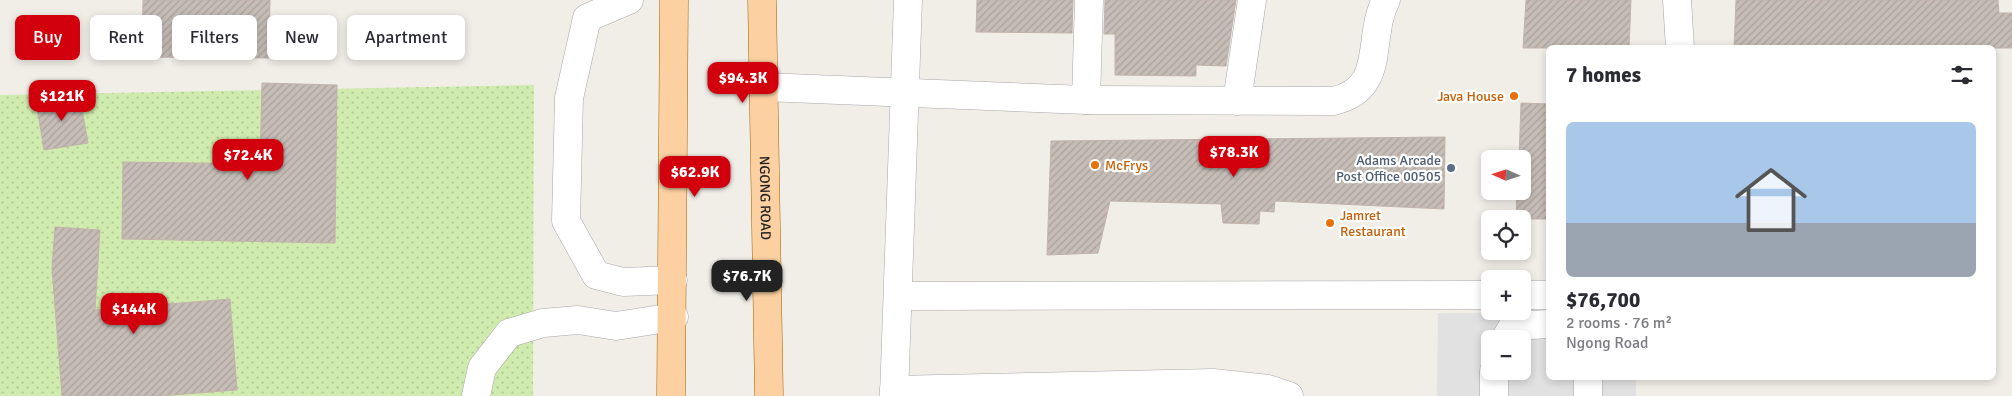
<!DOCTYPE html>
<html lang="en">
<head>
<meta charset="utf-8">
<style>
	body { margin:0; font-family:Signika,sans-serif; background:#f2f2f3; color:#2b2b33; height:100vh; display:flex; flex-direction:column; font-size:19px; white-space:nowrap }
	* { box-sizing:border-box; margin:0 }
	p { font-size:16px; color:#7c7c81 }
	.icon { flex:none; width:28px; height:28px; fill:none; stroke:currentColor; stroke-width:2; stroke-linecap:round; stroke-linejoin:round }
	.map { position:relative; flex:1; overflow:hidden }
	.side { position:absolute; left:1546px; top:45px; width:450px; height:335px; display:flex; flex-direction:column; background:#fff; border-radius:8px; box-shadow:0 2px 8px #0003 }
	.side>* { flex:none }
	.guide { position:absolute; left:15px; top:15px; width:475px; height:45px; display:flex; gap:10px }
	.needle { width:32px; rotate:273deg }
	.tools { position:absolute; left:1481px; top:150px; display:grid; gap:10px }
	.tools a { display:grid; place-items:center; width:50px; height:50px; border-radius:8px; background:#fff; box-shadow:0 2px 8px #0003; font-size:25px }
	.price { position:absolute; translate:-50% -42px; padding:0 11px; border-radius:10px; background:#d2000c; color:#fff; font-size:16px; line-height:32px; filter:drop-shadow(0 1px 2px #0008) }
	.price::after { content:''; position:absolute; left:50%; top:30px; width:15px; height:11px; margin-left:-8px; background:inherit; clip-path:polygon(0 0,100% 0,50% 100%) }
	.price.selected { background:#222; color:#fff }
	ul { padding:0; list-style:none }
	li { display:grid; align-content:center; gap:10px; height:265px; padding:0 20px }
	li span { display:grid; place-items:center; height:155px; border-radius:8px; color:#555 }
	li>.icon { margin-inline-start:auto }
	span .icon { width:90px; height:90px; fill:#fffc; stroke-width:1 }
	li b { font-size:21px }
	h2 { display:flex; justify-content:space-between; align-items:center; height:60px; padding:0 20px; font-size:21px }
	.pill { padding:0 18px; border-radius:8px; background:#fff; box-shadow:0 2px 8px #0003; font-size:18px; line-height:45px }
	.pill.selected { background:#d2000c; color:#fff }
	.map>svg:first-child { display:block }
</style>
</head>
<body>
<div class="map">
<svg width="2012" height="396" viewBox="0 0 2012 396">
	<defs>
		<pattern id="garden-dots" width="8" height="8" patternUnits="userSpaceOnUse" patternTransform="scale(1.25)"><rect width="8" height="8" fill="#cfebae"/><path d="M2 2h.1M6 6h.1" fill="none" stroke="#b1c995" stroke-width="1.8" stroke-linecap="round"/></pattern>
		<pattern id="building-hatch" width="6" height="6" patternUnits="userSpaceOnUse" patternTransform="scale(1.25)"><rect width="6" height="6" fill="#c6bdb7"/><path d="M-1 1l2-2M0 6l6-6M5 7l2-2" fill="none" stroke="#aaa29d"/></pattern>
	</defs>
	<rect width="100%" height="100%" fill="#f1eee8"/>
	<polygon fill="url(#garden-dots)" points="534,85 533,396 0,396 0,95"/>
	<path fill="#e1e1e1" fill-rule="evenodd" d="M1438,313L1549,314V378H1636V396H1437ZM1490,339H1522V371H1490Z"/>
	<g fill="url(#building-hatch)" stroke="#c3b3aa">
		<polygon points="143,0 270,0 269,58 142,57"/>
		<polygon points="977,0 1073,0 1072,33 976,32"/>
		<polygon points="1105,0 1236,0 1226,66 1196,65 1196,76 1115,75 1115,34 1104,34"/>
		<polygon points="1526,0 1631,0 1629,48 1523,48"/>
		<polygon points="1736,0 1998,0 1999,13 2012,13 2012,48 1734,48"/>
		<polygon points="262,83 337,85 335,243 122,239 123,162 260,164"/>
		<polygon points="79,93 88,143 44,150 36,101"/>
		<polygon points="1521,103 1549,104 1549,219 1516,219 1517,191 1522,191 1522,159 1519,159"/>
		<polygon points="1445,137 1444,209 1275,201 1274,212 1260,211 1259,224 1223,223 1221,204 1110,201 1098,253 1047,255 1051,141"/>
		<polygon points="55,227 100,230 95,310 230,299 237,390 159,396 62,396 52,268"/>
	</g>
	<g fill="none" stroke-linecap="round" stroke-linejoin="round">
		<g stroke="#a8a8a8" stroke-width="29">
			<g id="minor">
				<polyline points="629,0 587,18 569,98 566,221 596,275 623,282 673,280"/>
				<polyline points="1677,0 1680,48"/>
				<polyline points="764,87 1086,100 1089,0"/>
				<path d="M1086,100L1333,101C1388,89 1366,38 1386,0"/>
				<polyline points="1237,101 1252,0"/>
				<polyline points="1522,295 1549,295"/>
				<polyline points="898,296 1490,295"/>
				<polyline points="1505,339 1513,326 1549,324"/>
				<polyline points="1494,371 1494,396"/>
				<polyline points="894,390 1213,383 1268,389 1289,396"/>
				<polyline points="476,396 482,368 509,333 543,323 578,320 616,326 674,317"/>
				<polyline points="894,396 908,0"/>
				<polyline points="1588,396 1588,378"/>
			</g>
		</g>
		<g stroke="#9e6100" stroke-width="29">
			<g id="major">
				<path id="s1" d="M762,0L769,396"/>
				<polyline points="671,396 674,0"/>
			</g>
		</g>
		<use href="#minor" stroke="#fff" stroke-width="28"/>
		<use href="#major" stroke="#fcd0a1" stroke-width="28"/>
	</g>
	<g fill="#e8710a" stroke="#fff" stroke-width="2">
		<circle cx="1514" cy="96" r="5"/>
		<circle cx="1095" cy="165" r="5"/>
		<circle cx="1330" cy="223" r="5"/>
	</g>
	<circle fill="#5c6f8a" stroke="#fff" stroke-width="2" cx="1451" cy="168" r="5"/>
	<g text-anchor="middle" stroke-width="4.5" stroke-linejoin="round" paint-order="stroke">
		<g font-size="14" fill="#c56008" stroke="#fff" text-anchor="start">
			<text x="1504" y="101" text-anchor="end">Java House</text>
			<text x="1105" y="170">McFrys</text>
			<text x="1340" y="220">Jamret<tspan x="1340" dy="16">Restaurant</tspan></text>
		</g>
		<g font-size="14" fill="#4e5e75" stroke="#fff" text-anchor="end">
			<text x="1441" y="165">Adams Arcade<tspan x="1441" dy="16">Post Office 00505</tspan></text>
		</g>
		<g font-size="14" fill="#212121" stroke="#fff">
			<text dy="5" stroke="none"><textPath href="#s1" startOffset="198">NGONG ROAD</textPath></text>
		</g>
	</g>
</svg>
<div class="tools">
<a><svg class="needle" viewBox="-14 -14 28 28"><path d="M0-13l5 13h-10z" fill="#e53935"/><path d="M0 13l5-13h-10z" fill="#7c7c81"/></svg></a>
<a><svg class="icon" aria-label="locate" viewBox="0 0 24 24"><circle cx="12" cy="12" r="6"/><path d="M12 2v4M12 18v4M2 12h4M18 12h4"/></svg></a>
<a>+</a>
<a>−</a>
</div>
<b class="price" style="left:743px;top:104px">$94.3K</b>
<b class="price" style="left:62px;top:122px">$121K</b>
<b class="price" style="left:1234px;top:178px">$78.3K</b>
<b class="price" style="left:248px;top:181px">$72.4K</b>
<b class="price" style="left:695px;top:198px">$62.9K</b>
<b class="price selected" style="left:747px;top:302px">$76.7K</b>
<b class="price" style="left:134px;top:335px">$144K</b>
<div class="guide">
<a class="pill selected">Buy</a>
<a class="pill">Rent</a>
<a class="pill">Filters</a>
<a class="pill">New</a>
<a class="pill">Apartment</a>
</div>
<section class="side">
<h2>7 homes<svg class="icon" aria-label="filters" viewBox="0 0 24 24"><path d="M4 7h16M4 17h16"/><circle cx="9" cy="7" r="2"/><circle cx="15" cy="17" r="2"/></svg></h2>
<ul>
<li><span style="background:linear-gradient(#a9c7e8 65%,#9aa5b1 0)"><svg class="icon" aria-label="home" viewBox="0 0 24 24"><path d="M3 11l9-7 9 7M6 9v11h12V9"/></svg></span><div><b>$76,700</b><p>2 rooms · 76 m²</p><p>Ngong Road</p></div></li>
</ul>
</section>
</div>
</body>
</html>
